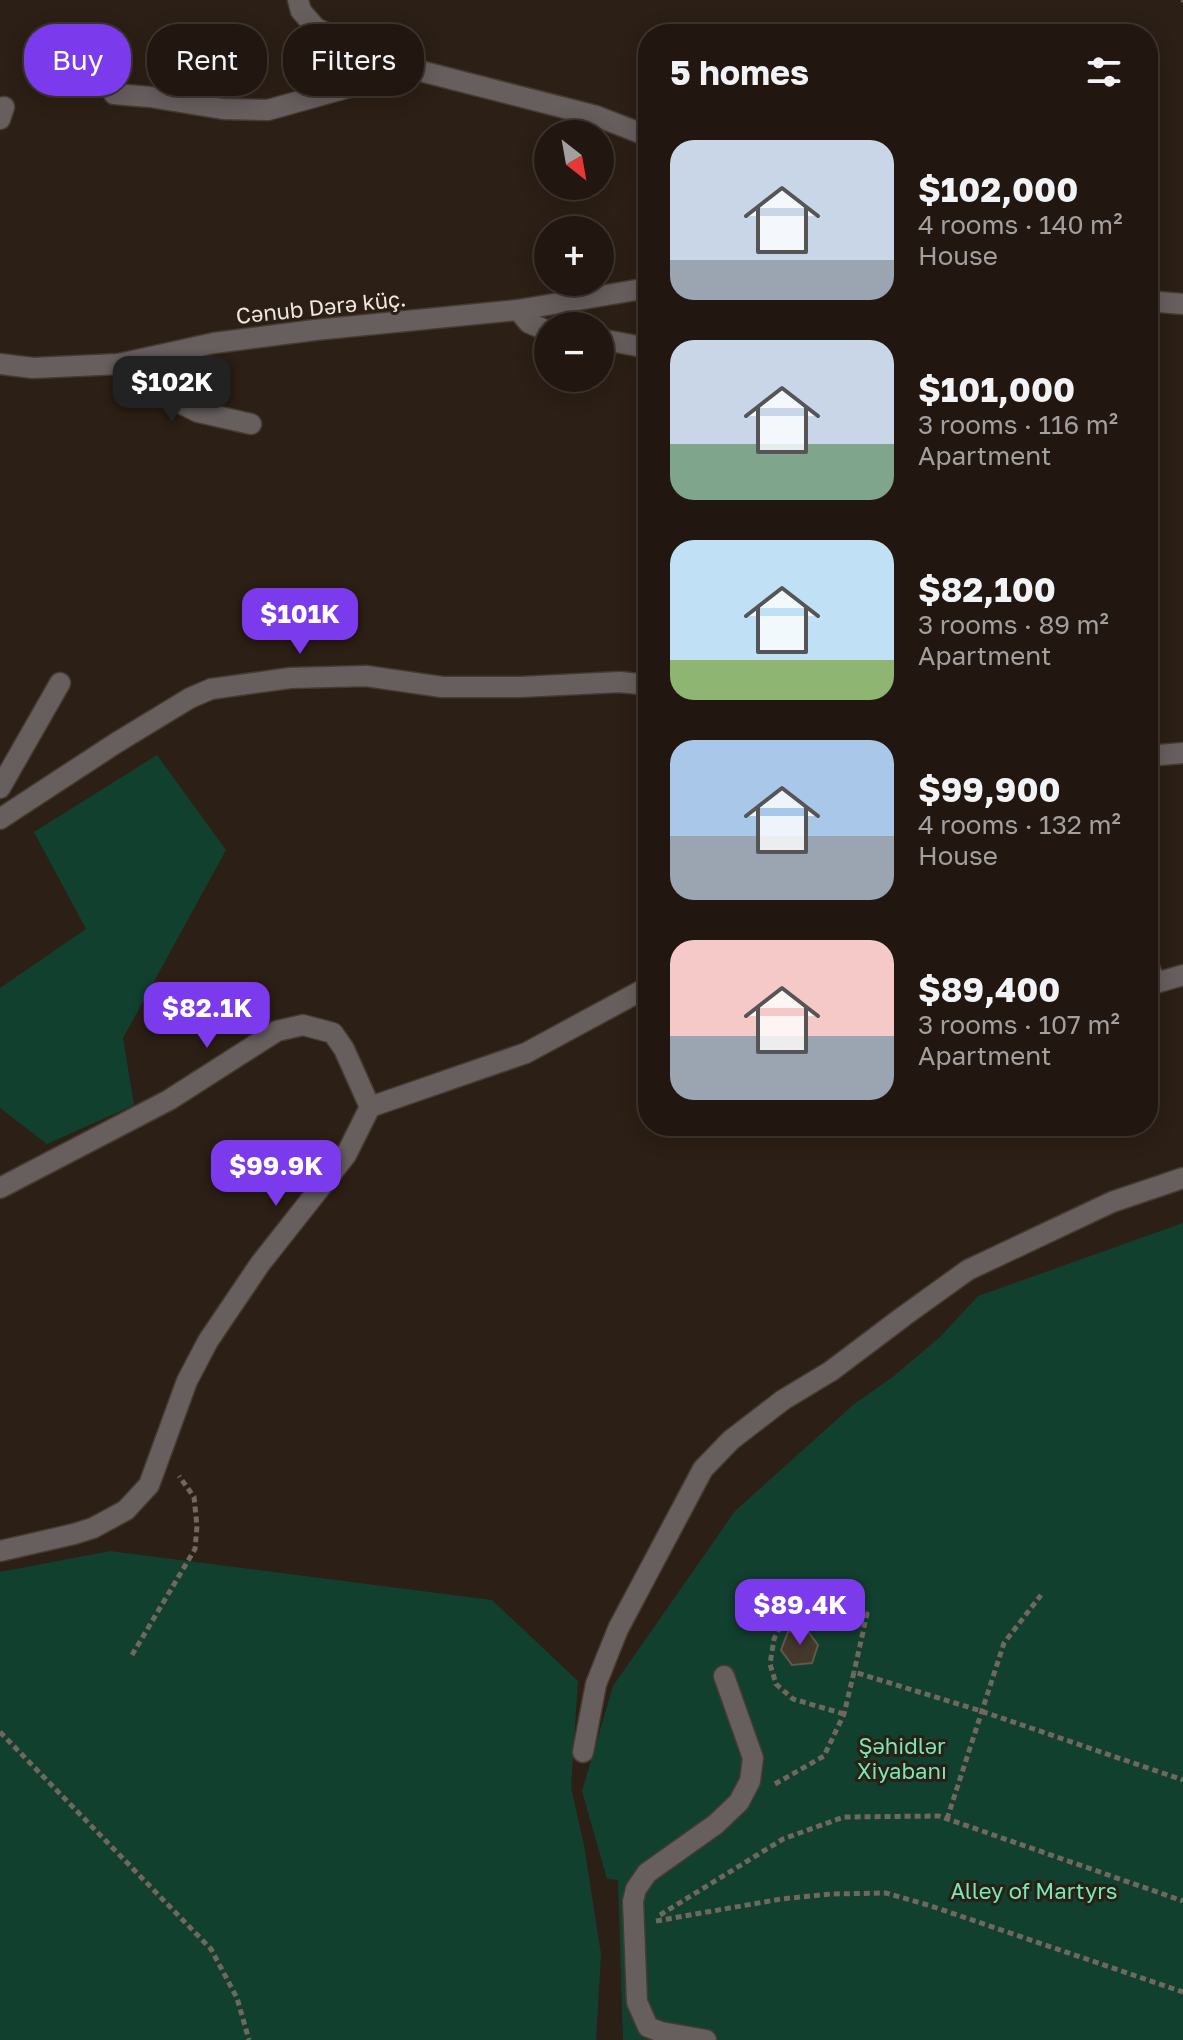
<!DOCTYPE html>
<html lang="en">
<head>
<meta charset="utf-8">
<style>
	body { margin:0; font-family:"Golos Text",sans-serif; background:#2d241e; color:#f1f3f6; height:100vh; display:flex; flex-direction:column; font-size:30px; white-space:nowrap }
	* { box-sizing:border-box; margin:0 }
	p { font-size:26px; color:#a29f9f }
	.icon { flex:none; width:44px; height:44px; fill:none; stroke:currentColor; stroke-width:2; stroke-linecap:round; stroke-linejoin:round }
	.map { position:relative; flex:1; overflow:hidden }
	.panel { position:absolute; left:638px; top:24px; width:520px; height:1112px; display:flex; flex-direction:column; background:#211710; border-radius:32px; box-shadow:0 4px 20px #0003,0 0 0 2px #3e3630 }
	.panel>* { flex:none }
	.top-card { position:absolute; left:24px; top:24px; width:494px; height:72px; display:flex; gap:16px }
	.needle { width:52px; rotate:149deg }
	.buttons { position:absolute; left:534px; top:120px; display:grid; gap:16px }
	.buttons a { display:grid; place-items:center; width:80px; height:80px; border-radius:50%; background:#211710; box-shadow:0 4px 20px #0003,0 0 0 2px #3e3630; font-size:40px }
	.price { position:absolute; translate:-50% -68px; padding:0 18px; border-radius:16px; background:#7c3aed; color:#fff; font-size:26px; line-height:52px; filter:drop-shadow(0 2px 4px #0008) }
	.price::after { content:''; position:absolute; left:50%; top:48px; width:24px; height:18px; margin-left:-12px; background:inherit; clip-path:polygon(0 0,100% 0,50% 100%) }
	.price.active { background:#222; color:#fff }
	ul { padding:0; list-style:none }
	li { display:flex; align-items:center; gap:24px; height:200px; padding:0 32px }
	li span { display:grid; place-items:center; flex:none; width:224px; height:160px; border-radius:24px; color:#555 }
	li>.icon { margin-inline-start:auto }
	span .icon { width:96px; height:96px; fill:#fffc; stroke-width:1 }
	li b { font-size:34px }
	h2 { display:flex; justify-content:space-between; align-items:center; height:96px; padding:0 32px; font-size:34px }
	.tag { padding:0 28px; border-radius:32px; background:#211710; box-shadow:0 4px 20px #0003,0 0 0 2px #3e3630; font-size:28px; line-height:72px }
	.tag.active { background:#7c3aed; color:#fff }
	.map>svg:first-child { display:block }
</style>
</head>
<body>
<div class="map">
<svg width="1183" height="2040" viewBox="0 0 1183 2040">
	<rect width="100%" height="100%" fill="#2c1f15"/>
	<g fill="#12402e">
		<polygon points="157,755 226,850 123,1038 134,1105 47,1144 0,1108 0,988 86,929 34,832"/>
		<polygon points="1183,1223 1183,2040 623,2040 618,1880 607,1879 582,1791 613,1686 735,1511 853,1405 894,1376 940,1337 978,1296"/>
		<polygon points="110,1551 492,1600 578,1681 571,1788 584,1845 601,1954 596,2040 0,2040 0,1572"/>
	</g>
	<polygon fill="#43382b" stroke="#63574a" stroke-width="2" points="806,1629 818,1645 812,1663 792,1665 781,1650 788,1632"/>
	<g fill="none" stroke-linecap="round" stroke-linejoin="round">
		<g stroke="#473b31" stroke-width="23">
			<g id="lane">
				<polyline points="0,788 60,683"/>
				<polyline points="583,1752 596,1684 618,1629 703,1469 731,1440 783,1400 831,1371 904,1316 968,1270 1112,1202 1183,1178"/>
				<polyline points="706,2040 661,2032 648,2027 637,2002 633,1901 636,1889 647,1873 716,1824 739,1802 750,1781 753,1758 724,1676"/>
			</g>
		</g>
		<g stroke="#473b31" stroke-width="23">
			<g id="street">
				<polyline points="298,0 301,11 316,28 389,63 596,116 648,136"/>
				<polyline points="114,94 150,97 223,109 268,110 414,69"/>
				<polyline points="0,119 4,107"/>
				<polyline points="1148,301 1183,304"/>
				<polyline points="518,310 529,323 548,331"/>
				<polyline points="600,339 648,348"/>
				<polyline points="0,364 33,368 119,364 214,343 315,330 518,310 648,288"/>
				<polyline points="119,364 166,396 198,412 251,424"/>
				<polyline points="1148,756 1183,753"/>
				<polyline points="0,819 116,743 190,698 211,689 290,678 366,676 442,687 520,687 620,682 648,685"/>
				<polyline points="1148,965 1156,983 1183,975"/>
				<polyline points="0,1188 169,1100 277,1031 303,1025 333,1033 344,1049 370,1107"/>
				<polyline points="0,1551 74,1534 93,1528 126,1510 149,1485 187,1381 208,1341 260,1264 346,1155 370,1107 526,1053 648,987"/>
			</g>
		</g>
		<g stroke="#72675e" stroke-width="5" stroke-dasharray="6 4" stroke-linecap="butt">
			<polyline points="1182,0 1183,1"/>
			<polyline points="132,1655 195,1549 197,1526 194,1497 179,1476"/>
			<polyline points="844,1714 793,1699 776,1684 770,1664 774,1639 783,1621 800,1610 821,1603 867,1614 854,1672"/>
			<polyline points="0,1732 211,1949 237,1998 249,2040"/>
			<polyline points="775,1784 824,1756 844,1714 854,1672 981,1711 1183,1780"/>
			<polyline points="947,1819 1004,1643 1041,1595"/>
			<polyline points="660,1915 783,1839 844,1817 939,1816 1183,1901"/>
			<polyline points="656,1921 781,1899 831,1894 886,1893 931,1906 1183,1992"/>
		</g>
		<use href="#lane" stroke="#675e5e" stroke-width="20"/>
		<use href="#street" stroke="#675e5e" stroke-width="20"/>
	</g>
	<g text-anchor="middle" stroke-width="6" stroke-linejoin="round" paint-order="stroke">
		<g font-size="22" fill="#f0e7e0" stroke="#2c1f15">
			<text transform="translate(321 307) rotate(-6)" y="8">Cənub Dərə küç.</text>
		</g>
		<g font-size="22" fill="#73ebb8" stroke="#2c1f15">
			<text x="902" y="1754">Şəhidlər<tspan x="902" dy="25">Xiyabanı</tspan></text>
			<text x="1034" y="1899">Alley of Martyrs</text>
		</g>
	</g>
</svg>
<div class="buttons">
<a><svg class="needle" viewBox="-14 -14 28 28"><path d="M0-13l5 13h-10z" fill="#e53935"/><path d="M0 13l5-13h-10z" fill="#a29f9f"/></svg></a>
<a>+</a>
<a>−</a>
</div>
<b class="price active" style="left:172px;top:424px">$102K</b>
<b class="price" style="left:300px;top:656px">$101K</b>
<b class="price" style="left:207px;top:1050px">$82.1K</b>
<b class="price" style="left:276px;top:1208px">$99.9K</b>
<b class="price" style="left:800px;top:1647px">$89.4K</b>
<div class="top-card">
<a class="tag active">Buy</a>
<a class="tag">Rent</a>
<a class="tag">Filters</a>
</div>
<section class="panel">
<h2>5 homes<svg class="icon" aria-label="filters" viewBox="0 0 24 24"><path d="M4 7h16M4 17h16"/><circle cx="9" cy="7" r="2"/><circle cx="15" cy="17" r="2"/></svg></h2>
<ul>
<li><span style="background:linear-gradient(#c9d6e8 75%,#9aa5b1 0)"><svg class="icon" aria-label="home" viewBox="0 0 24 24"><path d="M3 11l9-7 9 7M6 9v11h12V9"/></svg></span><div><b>$102,000</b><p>4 rooms · 140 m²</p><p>House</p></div></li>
<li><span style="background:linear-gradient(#c9d6e8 65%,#7fa58c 0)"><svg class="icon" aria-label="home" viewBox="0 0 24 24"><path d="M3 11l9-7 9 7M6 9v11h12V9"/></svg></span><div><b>$101,000</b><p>3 rooms · 116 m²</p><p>Apartment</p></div></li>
<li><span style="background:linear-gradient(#bfe0f5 75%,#8fb573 0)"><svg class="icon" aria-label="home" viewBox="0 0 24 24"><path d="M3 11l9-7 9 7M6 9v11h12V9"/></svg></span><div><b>$82,100</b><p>3 rooms · 89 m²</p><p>Apartment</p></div></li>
<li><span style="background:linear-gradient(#a9c7e8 60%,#9aa5b1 0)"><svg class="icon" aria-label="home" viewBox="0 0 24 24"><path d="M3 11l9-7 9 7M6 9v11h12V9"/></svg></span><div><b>$99,900</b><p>4 rooms · 132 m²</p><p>House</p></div></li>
<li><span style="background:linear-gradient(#f6c9c9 60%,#9aa5b1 0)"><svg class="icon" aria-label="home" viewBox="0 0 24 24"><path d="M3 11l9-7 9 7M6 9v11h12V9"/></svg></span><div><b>$89,400</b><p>3 rooms · 107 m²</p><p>Apartment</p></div></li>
</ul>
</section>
</div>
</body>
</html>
